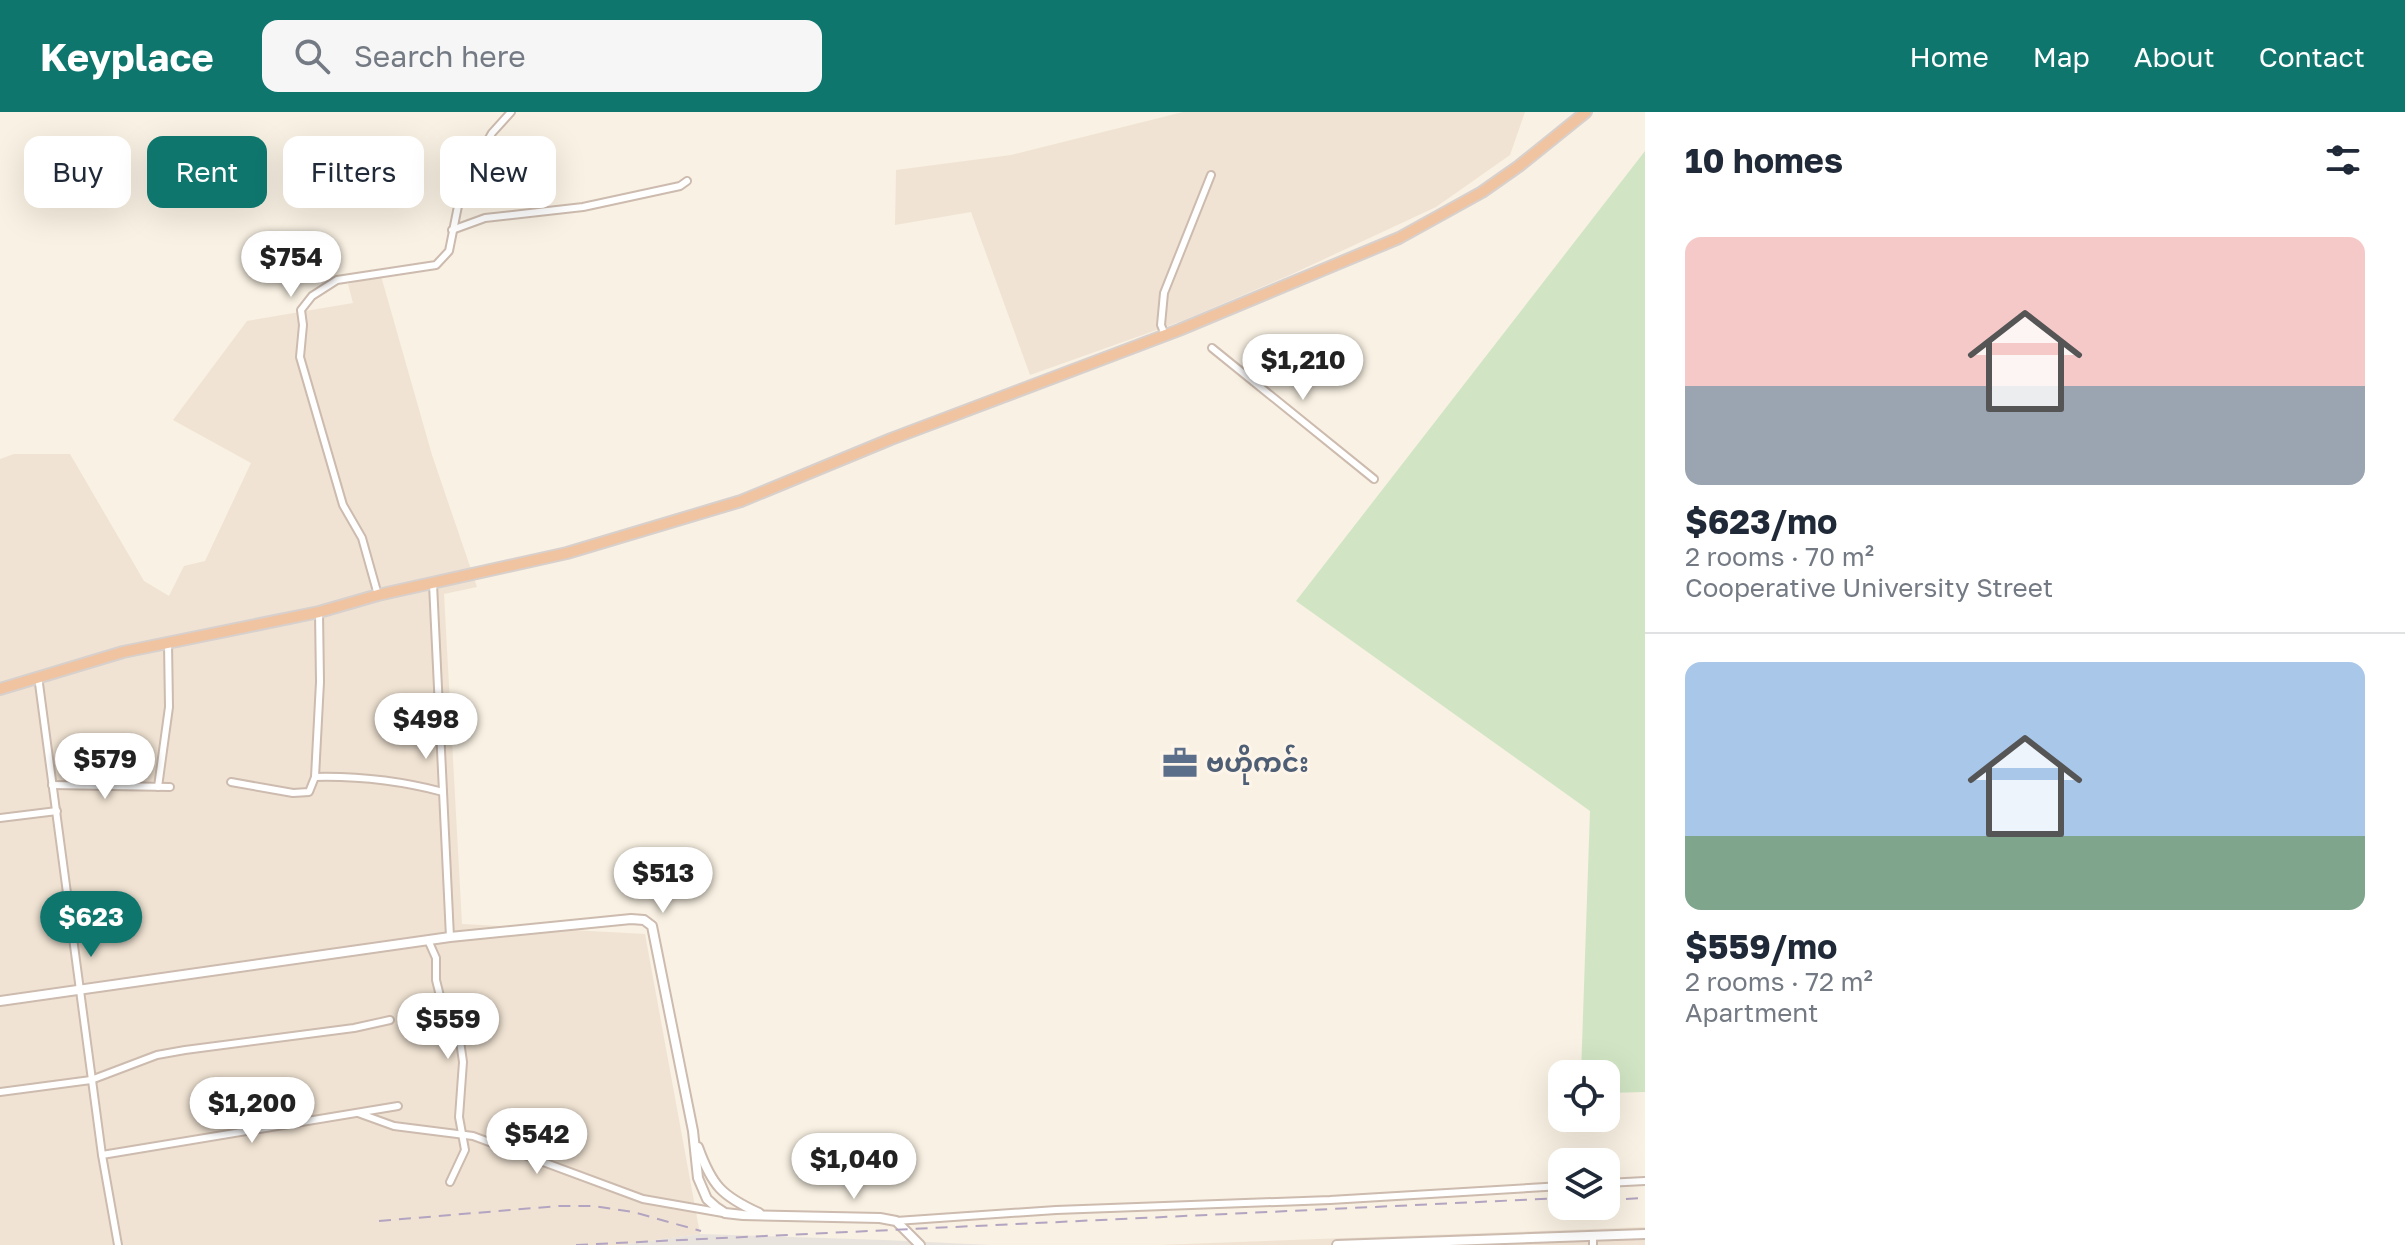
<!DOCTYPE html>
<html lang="en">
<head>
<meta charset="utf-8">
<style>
	body { margin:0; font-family:"Golos Text","Noto Sans Myanmar",sans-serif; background:#f6f6f7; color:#1f2937; height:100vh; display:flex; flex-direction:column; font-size:30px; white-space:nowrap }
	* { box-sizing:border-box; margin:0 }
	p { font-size:26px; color:#747a83 }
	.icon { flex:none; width:44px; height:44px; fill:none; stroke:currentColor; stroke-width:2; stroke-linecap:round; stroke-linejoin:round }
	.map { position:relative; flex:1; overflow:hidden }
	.drawer { display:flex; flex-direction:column; background:#fff; width:760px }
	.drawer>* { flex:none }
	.top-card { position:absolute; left:24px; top:24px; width:760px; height:72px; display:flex; gap:16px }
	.tools { position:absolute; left:1548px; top:948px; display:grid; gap:16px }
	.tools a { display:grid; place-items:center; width:72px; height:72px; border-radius:16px; background:#fff; box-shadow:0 8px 32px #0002; font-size:40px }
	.price { position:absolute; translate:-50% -68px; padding:0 18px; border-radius:28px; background:#fff; color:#222; font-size:26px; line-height:52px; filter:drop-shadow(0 2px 4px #0008) }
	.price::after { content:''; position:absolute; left:50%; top:48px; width:24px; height:18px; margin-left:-12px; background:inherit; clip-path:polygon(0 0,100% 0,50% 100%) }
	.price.on { background:#0f766e; color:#fff }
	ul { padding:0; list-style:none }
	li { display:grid; align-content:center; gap:16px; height:424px; padding:0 40px }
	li+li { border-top:2px solid #e0e1e3 }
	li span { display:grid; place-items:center; height:248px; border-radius:16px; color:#555 }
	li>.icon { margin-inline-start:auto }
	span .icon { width:144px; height:144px; fill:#fffc; stroke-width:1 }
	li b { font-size:34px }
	h2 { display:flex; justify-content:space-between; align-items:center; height:96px; padding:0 40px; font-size:34px }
	.pill { padding:0 28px; border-radius:16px; background:#fff; box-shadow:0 8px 32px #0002; font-size:28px; line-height:72px }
	.pill.on { background:#0f766e; color:#fff }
	header { display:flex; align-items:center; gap:48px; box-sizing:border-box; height:112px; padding:0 40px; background:#0f766e; color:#fff }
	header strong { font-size:38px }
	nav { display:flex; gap:44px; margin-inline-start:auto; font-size:28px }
	.search { width:560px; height:72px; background:#f6f6f7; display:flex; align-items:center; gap:20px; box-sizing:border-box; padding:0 28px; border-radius:16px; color:#747a83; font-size:30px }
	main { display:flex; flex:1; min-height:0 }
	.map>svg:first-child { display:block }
</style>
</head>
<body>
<header>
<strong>Keyplace</strong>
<div class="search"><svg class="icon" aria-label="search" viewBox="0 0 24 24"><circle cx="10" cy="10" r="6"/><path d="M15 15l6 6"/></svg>Search here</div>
<nav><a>Home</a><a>Map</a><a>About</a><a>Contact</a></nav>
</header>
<main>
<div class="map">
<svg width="1645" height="1133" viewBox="0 0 1645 1133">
	<rect width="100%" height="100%" fill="#f9f1e3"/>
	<g fill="#f0e3d3">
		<polygon points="1183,0 1525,0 1510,43 1436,95 1290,163 1182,209 1030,263 971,100 895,113 896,58 1011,43"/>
		<polygon points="381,164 432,343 477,475 444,482 462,812 645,822 700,1122 620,1133 0,1133 0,347 14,342 70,342 144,469 169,484 184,454 205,449 251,351 173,308 247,209 353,191 348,172"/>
		<polygon points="1645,1115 1645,1133 1158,1133"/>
	</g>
	<polygon fill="#e9e3de" points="700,1122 885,1128 991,1133 620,1133"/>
	<polygon fill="#d1e5c4" points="1645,39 1645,980 1606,981 1606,962 1581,962 1590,699 1296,489"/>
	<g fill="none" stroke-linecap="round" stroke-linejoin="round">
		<g stroke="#ccbbae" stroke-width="10">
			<g id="minor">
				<polyline points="452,118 485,106 583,95 680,74 687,69"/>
				<polyline points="1165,223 1161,213 1164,181 1211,63"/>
				<polyline points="1212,236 1374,367"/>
				<polyline points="433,472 450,825"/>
				<polyline points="378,483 362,426 343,393 300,245 303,213 301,198 312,184 337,168 436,153 449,139 462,74 492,21 511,0"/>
				<polyline points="38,564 102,1043 118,1133"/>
				<path d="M315,665C358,664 401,669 443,680"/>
				<polyline points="231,670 293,681 309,680 315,665 320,570 319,500"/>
				<polyline points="52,673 170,675"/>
				<polyline points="158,675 169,595 168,531"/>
				<polyline points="0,706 57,699"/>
				<polyline points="428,828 436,846 436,868 443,896 460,929 463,950 459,1005 465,1038 450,1070"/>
				<polyline points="0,980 91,968 157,943 185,938 354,916 390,908"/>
				<polyline points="358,1001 394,1014 473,1024 643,1087 723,1101"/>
				<polyline points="102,1043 398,994"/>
				<polyline points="1606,1071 1645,1069"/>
				<polyline points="896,1109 1056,1098 1330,1088 1562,1074"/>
				<polyline points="1593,1124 1593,1133"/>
			</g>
		</g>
		<g stroke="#ccbbae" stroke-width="12">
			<g id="tertiary">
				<polyline points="0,889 450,825 631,807 644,808 652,814 693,1019 698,1066 707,1087 716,1095 725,1101 743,1103 880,1106 896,1109 920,1133"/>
				<path d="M698,1035C712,1074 722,1084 759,1101"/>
				<polyline points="1337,1133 1645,1122"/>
			</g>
		</g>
		<g stroke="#d7d0cd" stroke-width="14">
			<polyline id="trunk" points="0,577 123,540 319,500 378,483 567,441 741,389 891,327 1179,218 1399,126 1482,80 1519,54 1586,0"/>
		</g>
		<use href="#minor" stroke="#fff" stroke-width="6"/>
		<use href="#tertiary" stroke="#fff" stroke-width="8"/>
		<use href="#trunk" stroke="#f0c4a1" stroke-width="10"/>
		<g stroke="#b3a4c1" stroke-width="2" stroke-dasharray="12 8" stroke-linecap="butt">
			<polyline points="1606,1088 1645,1086"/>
			<polyline points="379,1109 558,1094 593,1094 633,1100 701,1119"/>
			<polyline points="576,1133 1562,1086"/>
		</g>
	</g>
	<defs>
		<g id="office-bare" transform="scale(2.76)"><path d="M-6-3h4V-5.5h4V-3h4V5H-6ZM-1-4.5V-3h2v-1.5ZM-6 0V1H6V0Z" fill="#5c6f8a" stroke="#fdf5e9" stroke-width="2.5" paint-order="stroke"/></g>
	</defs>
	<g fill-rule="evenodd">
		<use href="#office-bare" x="1180" y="651"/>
	</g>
	<g text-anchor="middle" stroke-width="6" stroke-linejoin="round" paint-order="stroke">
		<g font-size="26" font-weight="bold" fill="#4e5e75" stroke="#fdf5e9" text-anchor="start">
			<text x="1206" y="660">ဗဟိုကင်း</text>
		</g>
	</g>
</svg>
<div class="tools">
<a><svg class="icon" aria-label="locate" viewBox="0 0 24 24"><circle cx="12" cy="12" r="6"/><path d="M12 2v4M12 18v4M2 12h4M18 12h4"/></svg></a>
<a><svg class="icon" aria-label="layers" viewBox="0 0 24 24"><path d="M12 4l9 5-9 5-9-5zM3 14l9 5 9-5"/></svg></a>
</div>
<b class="price" style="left:291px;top:187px">$754</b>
<b class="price" style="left:1303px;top:290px">$1,210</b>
<b class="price" style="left:426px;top:649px">$498</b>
<b class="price" style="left:105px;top:689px">$579</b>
<b class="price" style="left:663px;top:803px">$513</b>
<b class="price on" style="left:91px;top:847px">$623</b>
<b class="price" style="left:448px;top:949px">$559</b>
<b class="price" style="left:252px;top:1033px">$1,200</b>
<b class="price" style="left:537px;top:1064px">$542</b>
<b class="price" style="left:854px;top:1089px">$1,040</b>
<div class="top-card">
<a class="pill">Buy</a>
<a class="pill on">Rent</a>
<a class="pill">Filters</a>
<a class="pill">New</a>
</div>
</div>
<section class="drawer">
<h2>10 homes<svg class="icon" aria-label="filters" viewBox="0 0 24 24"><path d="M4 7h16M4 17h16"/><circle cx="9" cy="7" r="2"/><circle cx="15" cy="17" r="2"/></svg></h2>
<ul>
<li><span style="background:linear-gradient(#f6c9c9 60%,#9aa5b1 0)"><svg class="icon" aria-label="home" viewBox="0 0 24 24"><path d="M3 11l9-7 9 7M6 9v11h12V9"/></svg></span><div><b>$623/mo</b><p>2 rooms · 70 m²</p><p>Cooperative University Street</p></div></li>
<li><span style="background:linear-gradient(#a9c7e8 70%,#7fa58c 0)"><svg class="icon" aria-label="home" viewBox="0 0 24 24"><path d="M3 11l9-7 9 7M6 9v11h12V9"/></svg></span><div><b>$559/mo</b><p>2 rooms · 72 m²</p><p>Apartment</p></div></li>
</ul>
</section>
</main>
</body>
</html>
